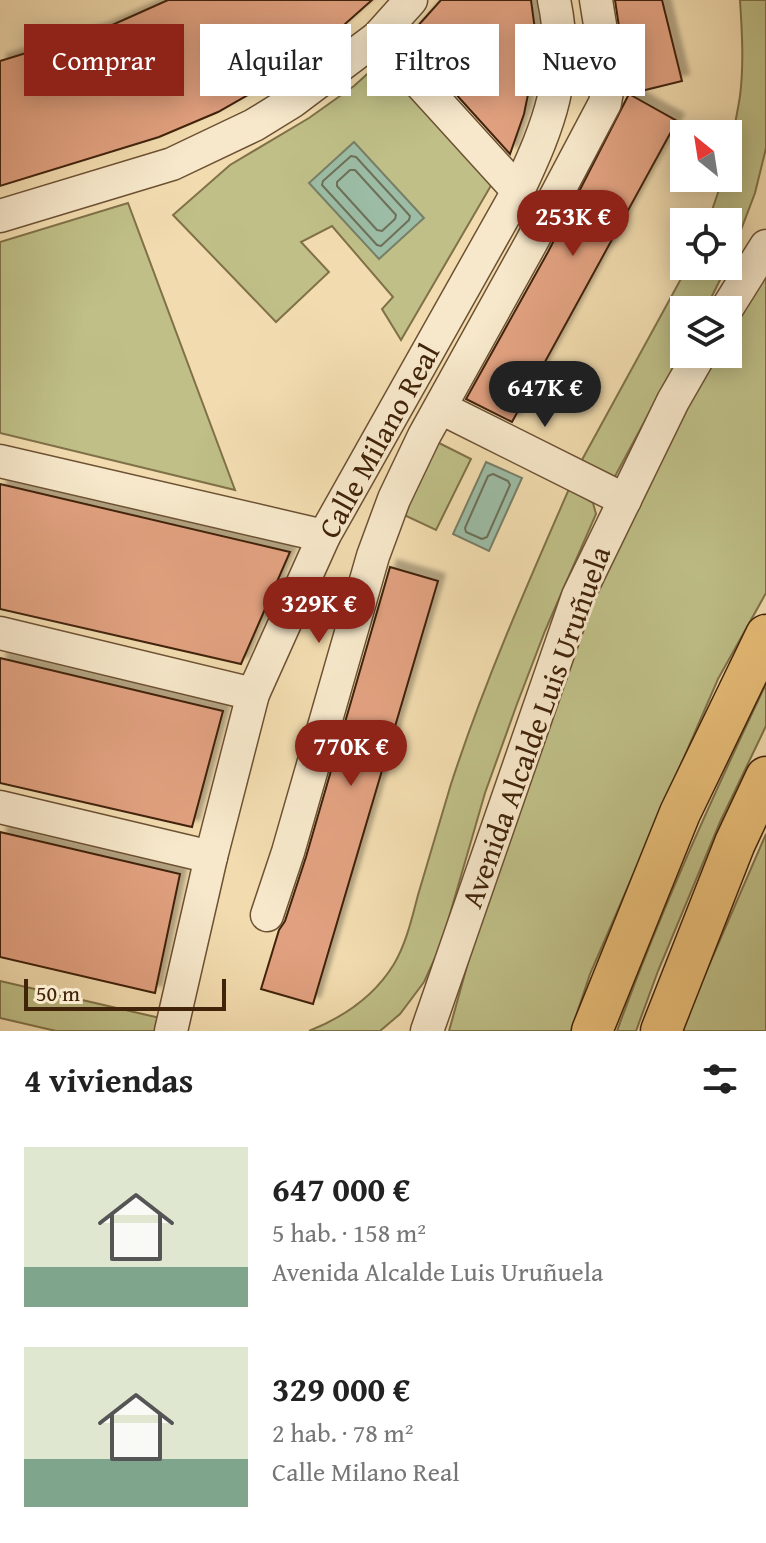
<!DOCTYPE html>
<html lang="es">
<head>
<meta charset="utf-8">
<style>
	body { margin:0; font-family:"Gentium Book Plus",serif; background:#f2f2f2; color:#222; height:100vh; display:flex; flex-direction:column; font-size:30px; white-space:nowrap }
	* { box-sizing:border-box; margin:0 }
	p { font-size:26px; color:#767676 }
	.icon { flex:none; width:44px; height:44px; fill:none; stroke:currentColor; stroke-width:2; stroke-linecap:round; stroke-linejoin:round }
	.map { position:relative; height:1031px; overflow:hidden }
	.side { display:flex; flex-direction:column; background:#fff; flex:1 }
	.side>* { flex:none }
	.guide { position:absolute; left:24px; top:24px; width:718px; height:72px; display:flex; gap:16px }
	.needle { width:52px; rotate:330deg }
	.tools { position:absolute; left:670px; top:120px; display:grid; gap:16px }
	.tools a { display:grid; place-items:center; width:72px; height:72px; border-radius:0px; background:#fff; box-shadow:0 4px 20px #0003; font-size:40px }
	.scale { position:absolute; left:24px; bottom:20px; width:202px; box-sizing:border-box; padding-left:8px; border:4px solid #41230a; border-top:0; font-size:22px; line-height:28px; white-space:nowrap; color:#41230a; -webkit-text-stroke:6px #f7e8cb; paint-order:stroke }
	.price { position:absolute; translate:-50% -68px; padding:0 18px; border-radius:28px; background:#8f2418; color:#fff; font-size:26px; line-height:52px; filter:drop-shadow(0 2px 4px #0008) }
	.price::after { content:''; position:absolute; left:50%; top:48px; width:24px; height:18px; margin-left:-12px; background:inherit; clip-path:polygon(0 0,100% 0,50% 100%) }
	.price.selected { background:#222; color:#fff }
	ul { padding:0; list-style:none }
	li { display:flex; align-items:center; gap:24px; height:200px; padding:0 24px }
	li span { display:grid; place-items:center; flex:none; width:224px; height:160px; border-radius:0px; color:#555 }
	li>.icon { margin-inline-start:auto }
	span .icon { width:96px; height:96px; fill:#fffc; stroke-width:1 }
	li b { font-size:34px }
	h2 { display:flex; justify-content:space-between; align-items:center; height:96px; padding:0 24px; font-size:34px }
	.chip { padding:0 28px; border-radius:0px; background:#fff; box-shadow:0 4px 20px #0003; font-size:28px; line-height:72px }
	.chip.selected { background:#8f2418; color:#fff }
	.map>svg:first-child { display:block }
</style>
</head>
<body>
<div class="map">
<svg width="766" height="1031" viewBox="0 0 766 1031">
	<defs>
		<filter id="shadow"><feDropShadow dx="7" dy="-7" stdDeviation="2" flood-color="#0004"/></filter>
	</defs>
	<rect width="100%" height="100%" fill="#f2dcaf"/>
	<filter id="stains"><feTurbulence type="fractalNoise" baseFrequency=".0025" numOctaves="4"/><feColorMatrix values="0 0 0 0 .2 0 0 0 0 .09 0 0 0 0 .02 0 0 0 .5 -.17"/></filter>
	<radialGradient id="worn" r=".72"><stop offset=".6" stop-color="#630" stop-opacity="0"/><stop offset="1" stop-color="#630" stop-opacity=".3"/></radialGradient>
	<g fill="#bfbf87" stroke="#807148" stroke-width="2">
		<path d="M740,0H766V148L755,193L728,264V222H708L723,178H728C728,150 736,123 740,96C744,65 742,31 740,0Z"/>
		<polygon points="385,58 496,177 401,340 382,309 393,297 332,226 301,242 329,272 276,322 173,215 230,165 309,118 354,86"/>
		<polygon points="128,203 235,490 0,433 0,242"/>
		<polygon points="688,266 727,266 705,310 684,310 684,348 613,480 577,469"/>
		<polygon points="766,275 766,593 718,679 590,974 571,1031 449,1031 497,858 570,645 691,396 717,354 728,354 728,336"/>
		<polygon points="437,442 471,459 436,530 402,514"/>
		<path d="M569,489L593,503L596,514L545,631L517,704L485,793L441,945L424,982L400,1014L380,1031H309C344,1017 374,997 394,964C406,944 412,918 418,895C429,858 440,821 451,784C484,683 527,585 569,489Z"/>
		<path d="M766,684V726L720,822L658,971L636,1031H617C660,912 712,798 766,684Z"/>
		<polygon points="766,834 766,1031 682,1031 687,1016"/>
		<polygon points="0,981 160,1018 156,1031 56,1031 0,1018"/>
	</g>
	<g fill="#9cbca5" stroke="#787f67" stroke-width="2">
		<polygon points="354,142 424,218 379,259 309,183"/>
		<polygon points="486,462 522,478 489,551 453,534"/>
	</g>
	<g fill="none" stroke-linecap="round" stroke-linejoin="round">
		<g stroke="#6e7058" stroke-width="2">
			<polygon points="351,156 356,157 410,216 409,220 381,246 377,245 322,185 323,181"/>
			<polygon points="350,170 355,170 396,215 395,219 382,231 377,230 337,186 337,182"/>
			<polygon points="493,474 508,481 510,485 487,537 482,539 466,532 465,528 488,476"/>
		</g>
	</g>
	<g fill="#e1a180" stroke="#41230a" stroke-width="2" filter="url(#shadow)">
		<polygon points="168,0 372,0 326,41 276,79 218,112 159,137 0,186 0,61 101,30"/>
		<polygon points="441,0 531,0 535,30 533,70 524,114 510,154 406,39"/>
		<polygon points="615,0 662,0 682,81 629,94"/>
		<polygon points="629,94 677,121 512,422 466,399 548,252"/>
		<polygon points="0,484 290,552 241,664 0,609"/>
		<polygon points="390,567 438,581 313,1004 261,989 279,930 285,921 306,857"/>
		<polygon points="0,658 223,711 192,827 0,783"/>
		<polygon points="0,832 180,874 155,993 0,957"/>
	</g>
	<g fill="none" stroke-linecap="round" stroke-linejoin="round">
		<g stroke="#6d5133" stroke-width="35">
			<g id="minor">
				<polyline points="378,37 518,191"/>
				<polyline points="0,216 172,164 254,125 293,101 378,37 411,0"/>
				<polyline points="726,310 766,246"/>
				<polyline points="441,408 625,500"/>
				<polyline points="0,461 324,536"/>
				<polyline points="0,633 253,694"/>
				<polyline points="0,807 211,857"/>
				<polyline points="267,915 288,852 373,556 394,499 424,436 531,243 605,103 609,80 596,0"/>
				<path d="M171,1031L211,857L253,694L324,536L518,191C549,125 570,74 554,0"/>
				<polyline points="427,1031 578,596 673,401 700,354"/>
			</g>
		</g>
		<g stroke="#41230a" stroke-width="43">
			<g id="major">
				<polyline points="592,1031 680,813 766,635"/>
				<polyline points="661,1031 735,843 766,777"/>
			</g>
		</g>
		<use href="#minor" stroke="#f7e8cb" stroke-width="32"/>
		<use href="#major" stroke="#e9be78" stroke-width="40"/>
	</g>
	<g text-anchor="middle" stroke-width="6" stroke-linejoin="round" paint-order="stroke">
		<g font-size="30" fill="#41230a" stroke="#f7e8cb">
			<text transform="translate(379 441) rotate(-61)" y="10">Calle Milano Real</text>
			<text transform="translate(536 727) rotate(-70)" y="10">Avenida Alcalde Luis Uruñuela</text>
		</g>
	</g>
	<rect width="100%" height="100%" filter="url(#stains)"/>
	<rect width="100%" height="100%" fill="url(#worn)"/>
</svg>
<div class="tools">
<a><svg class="needle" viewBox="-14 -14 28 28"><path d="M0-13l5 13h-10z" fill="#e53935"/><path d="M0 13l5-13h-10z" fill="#767676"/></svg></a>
<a><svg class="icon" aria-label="locate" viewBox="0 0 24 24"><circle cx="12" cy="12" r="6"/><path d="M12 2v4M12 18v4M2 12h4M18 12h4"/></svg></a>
<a><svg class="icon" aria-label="layers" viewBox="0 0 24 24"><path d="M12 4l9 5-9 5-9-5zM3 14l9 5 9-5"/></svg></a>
</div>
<div class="scale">50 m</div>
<b class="price" style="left:573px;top:258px">253K €</b>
<b class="price selected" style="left:545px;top:429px">647K €</b>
<b class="price" style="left:319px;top:645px">329K €</b>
<b class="price" style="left:351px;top:788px">770K €</b>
<div class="guide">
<a class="chip selected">Comprar</a>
<a class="chip">Alquilar</a>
<a class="chip">Filtros</a>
<a class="chip">Nuevo</a>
</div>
</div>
<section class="side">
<h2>4 viviendas<svg class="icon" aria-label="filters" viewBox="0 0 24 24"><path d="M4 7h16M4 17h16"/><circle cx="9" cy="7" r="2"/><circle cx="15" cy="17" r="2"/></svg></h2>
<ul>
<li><span style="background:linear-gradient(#dfe7d0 75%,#7fa58c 0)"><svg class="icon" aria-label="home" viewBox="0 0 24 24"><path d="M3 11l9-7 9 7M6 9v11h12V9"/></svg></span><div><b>647 000 €</b><p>5 hab. · 158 m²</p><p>Avenida Alcalde Luis Uruñuela</p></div></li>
<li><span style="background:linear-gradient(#dfe7d0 70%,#7fa58c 0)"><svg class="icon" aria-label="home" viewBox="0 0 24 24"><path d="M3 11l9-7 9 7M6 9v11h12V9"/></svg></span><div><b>329 000 €</b><p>2 hab. · 78 m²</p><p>Calle Milano Real</p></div></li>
</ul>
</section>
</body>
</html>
